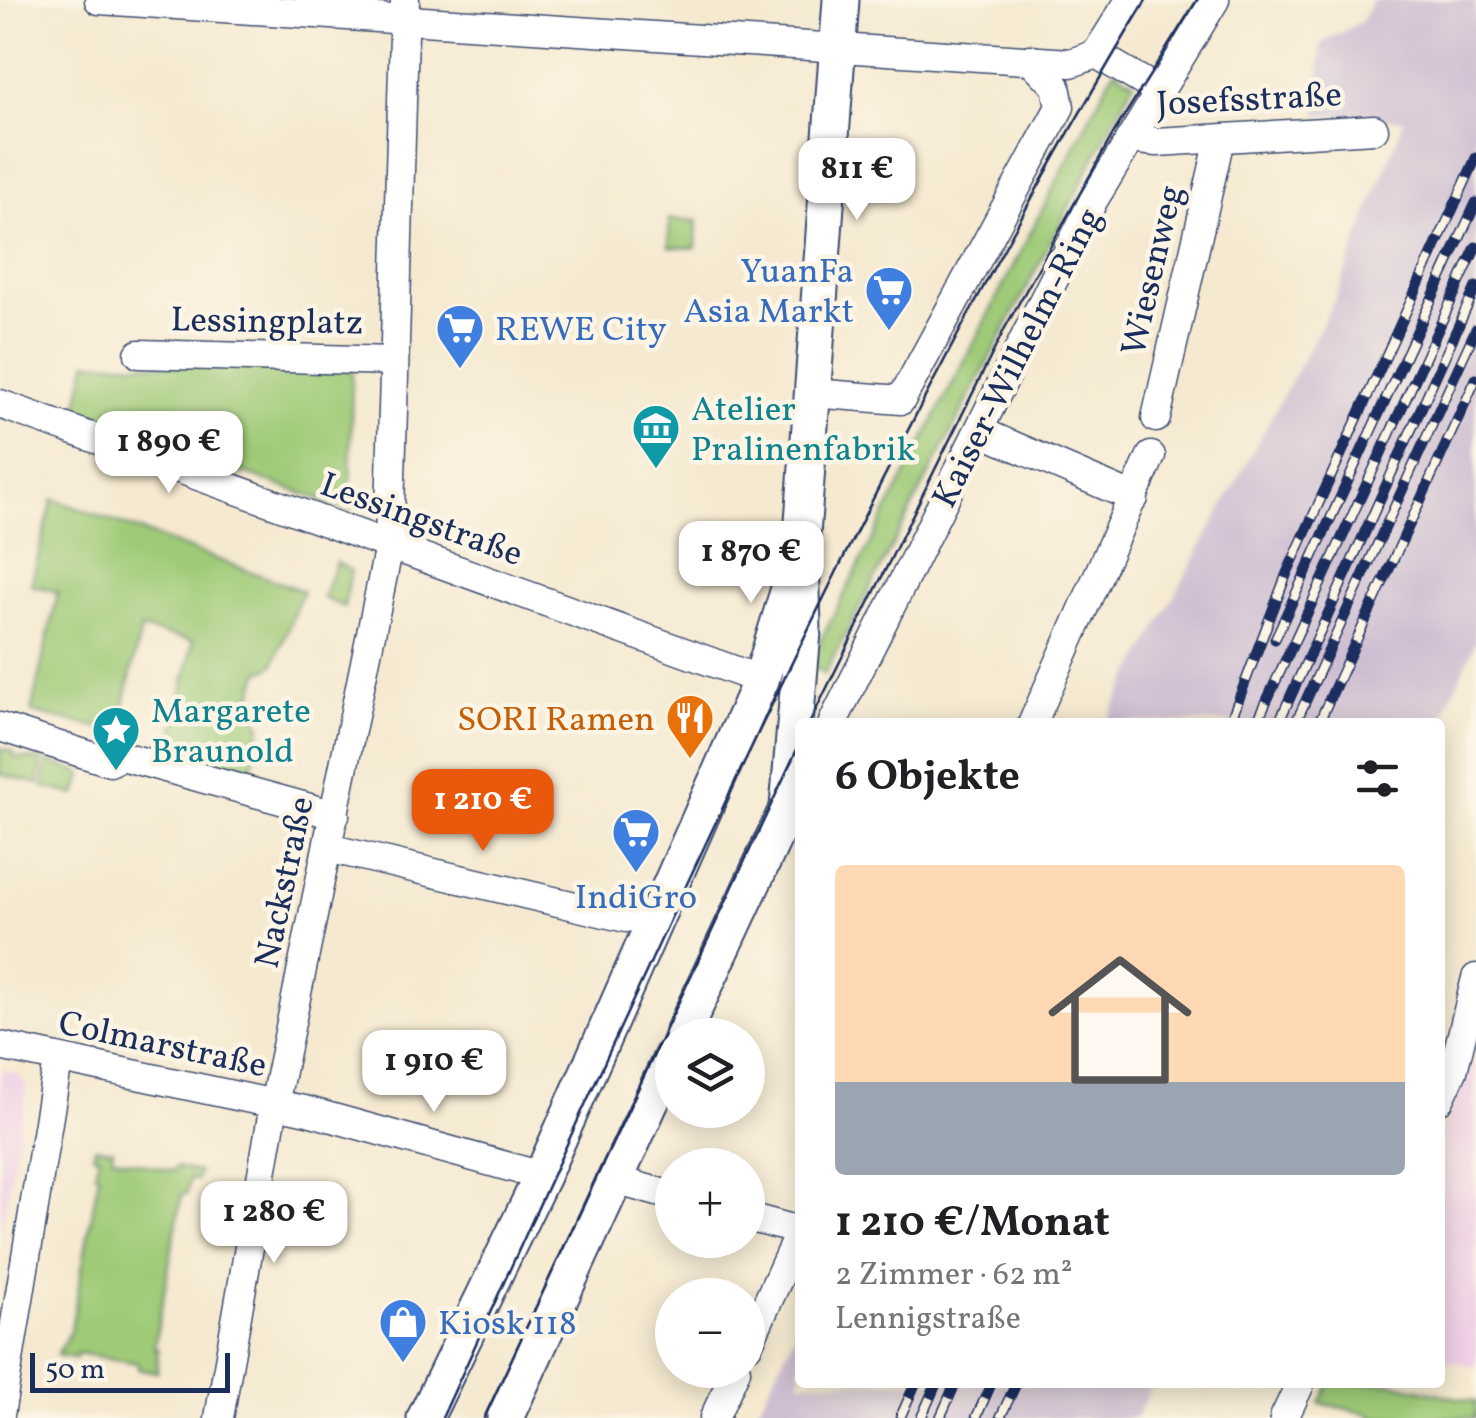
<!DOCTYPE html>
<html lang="de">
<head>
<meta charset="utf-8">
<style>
	body { margin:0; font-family:Vollkorn,serif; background:#f6f6f6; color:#202124; height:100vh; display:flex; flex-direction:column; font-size:38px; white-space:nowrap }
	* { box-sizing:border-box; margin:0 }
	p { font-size:32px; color:#757577 }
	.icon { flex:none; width:55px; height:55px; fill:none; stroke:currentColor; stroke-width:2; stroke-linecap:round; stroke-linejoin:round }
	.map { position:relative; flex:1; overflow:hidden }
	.side { position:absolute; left:795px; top:718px; width:650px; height:670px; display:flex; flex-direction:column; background:#fff; border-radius:10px; box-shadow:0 5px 25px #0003 }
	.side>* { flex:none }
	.controls { position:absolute; left:655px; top:1018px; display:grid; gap:20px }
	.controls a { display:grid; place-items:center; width:110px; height:110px; border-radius:50%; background:#fff; box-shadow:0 5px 25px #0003; font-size:50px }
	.scale { position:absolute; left:30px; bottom:25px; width:200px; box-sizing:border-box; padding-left:10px; border:5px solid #1b2f5e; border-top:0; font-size:28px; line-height:35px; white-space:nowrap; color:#1b2f5e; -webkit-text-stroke:8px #fcf5e5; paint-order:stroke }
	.price { position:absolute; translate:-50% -85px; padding:0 22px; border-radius:20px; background:#fff; color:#222; font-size:32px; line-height:65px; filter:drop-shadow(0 2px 5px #0008) }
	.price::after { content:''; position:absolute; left:50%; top:60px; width:30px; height:22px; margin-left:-15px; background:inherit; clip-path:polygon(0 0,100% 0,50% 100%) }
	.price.active { background:#ea580c; color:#fff }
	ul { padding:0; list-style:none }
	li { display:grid; align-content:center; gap:20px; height:530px; padding:0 40px }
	li span { display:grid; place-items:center; height:310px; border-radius:10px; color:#555 }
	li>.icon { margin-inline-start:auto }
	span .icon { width:180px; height:180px; fill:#fffc; stroke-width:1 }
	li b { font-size:42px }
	h2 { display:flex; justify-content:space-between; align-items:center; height:120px; padding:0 40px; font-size:42px }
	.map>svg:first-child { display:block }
</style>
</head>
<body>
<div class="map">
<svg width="1476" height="1418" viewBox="0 0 1476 1418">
	<rect width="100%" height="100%" fill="#fcf5e5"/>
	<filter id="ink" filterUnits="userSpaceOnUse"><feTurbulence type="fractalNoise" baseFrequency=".01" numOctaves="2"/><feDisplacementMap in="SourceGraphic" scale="20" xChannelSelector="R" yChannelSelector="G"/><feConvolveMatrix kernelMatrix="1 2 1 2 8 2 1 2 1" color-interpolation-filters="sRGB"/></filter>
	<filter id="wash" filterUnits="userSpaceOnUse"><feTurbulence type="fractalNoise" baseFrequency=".0048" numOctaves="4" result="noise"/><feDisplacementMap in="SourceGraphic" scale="40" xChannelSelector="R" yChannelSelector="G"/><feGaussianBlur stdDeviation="2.25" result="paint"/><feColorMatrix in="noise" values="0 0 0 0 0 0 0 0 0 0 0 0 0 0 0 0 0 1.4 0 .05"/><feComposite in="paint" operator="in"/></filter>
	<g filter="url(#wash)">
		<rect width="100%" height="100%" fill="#f5e9d0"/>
		<g fill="#efd0e6">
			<polygon points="1476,1055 1476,1367 1440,1358 1440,1133"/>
			<polygon points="0,1070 18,1074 27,1088 0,1238"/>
		</g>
		<g fill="#cdbed2">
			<polygon points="1373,0 1476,0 1476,640 1440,724 1106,722 1335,300 1404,120 1317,116 1321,43 1361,22"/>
			<polygon points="800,1323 800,1382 1153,1383 1136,1418 754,1418"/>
		</g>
		<g fill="#9fca77" stroke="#5d7c6a" stroke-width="2.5">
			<polygon points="1114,70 1134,82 825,674 809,663"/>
			<polygon points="669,219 697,221 696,248 669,247"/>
			<polygon points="87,362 352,370 350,510 76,414"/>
			<polygon points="53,499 303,591 273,666 259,673 250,703 261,725 251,773 170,749 193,641 141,629 118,732 31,712 58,592 31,585"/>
			<polygon points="336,562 351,571 344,607 323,598"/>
			<polygon points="0,748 14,752 13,757 43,760 38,784 0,774"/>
			<polygon points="48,762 83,773 76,795 42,786"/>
			<polygon points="95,1147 113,1149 112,1157 174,1171 176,1167 199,1172 197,1180 190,1179 187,1194 182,1194 154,1347 158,1349 157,1372 138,1369 138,1363 77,1353 76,1358 57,1355 71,1329 99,1175 95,1173 99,1156 93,1155"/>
			<polygon points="1330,1383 1392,1383 1476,1402 1476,1418 1371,1418 1371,1414 1320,1403"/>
		</g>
	</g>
	<g filter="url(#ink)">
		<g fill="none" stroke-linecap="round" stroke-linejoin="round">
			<g stroke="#3c4b6f" stroke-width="31">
				<g id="minor">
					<polyline points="99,0 1071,63 1096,54 1159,91"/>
					<polyline points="1096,54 1130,0"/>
					<polyline points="1130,139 1157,142 1374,129"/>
					<polyline points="139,354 393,361"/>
					<polyline points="812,393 901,400 1060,107 1056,86 1030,59"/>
					<polyline points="0,404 761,680"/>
					<polyline points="1156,418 1220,139"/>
					<polyline points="979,431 1134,498"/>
					<polyline points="833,722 1093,201 1215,0"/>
					<polyline points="1033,722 1151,456"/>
					<polyline points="0,727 110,762 122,756 335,815"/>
					<polyline points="328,848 626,918"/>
					<polyline points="0,1046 308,1111 542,1176"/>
					<polyline points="1440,1099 1453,1071 1476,978"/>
					<polyline points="615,1180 672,1196"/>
					<polyline points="748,1217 800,1231"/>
					<polyline points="748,1345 800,1231"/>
					<polyline points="0,1415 58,1061"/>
					<polyline points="219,1418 274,1105 389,546 405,0"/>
					<polyline points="714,1418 736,1370"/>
					<polyline points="1284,1418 1301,1382"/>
				</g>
			</g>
			<g stroke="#3c4b6f" stroke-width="39">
				<g id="tertiary">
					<polyline points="682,1035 788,807 803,632 801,549 841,0"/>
					<polyline points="425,1418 542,1176 761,680 792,579"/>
					<polyline points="505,1418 672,1056"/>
				</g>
			</g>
			<use href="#minor" stroke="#fff" stroke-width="28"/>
			<use href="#tertiary" stroke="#fff" stroke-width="35"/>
			<g stroke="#1b2f5e" stroke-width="2.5">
				<polyline points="810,722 1005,328 1113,134 1197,0"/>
				<path d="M442,1418C662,938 874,453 1146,0"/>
				<polyline points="484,1418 800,743"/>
			</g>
			<g stroke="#1b2f5e" stroke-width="11">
				<g id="rail">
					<polyline points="1275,639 1476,203"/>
					<polyline points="1230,722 1287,573 1476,158"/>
					<polyline points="1257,722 1476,247"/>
					<polyline points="1279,722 1476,287"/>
					<polyline points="1296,722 1476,329"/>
					<polyline points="1319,722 1476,379"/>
					<polyline points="900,1418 916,1382"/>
					<polyline points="921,1418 937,1382"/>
					<polyline points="940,1418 956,1382"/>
					<polyline points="976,1418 992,1382"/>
					<polyline points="1000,1418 1017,1382"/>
				</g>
			</g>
			<use href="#rail" stroke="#fcf5e5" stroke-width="8" stroke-dasharray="22" stroke-linecap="butt"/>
		</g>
	</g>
	<defs>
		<g id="supermarket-pin" transform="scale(2.5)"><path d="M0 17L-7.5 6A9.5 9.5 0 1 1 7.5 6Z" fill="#3f7fe0" stroke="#fcf5e5"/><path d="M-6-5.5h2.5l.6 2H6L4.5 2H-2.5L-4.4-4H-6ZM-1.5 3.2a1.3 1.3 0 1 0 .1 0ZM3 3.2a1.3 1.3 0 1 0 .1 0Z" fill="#fff"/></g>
		<g id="museum-pin" transform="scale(2.5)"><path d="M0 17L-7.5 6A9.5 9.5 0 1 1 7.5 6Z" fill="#0f9aa8" stroke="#fcf5e5"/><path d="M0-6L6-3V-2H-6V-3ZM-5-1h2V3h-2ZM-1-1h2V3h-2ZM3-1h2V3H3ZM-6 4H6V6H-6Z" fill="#fff"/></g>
		<g id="restaurant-pin" transform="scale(2.5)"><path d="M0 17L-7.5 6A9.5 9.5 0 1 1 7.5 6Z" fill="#e8710a" stroke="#fcf5e5"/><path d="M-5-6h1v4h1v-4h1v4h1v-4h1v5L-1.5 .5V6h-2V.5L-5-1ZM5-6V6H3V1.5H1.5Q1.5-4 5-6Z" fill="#fff"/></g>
		<g id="sight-pin" transform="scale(2.5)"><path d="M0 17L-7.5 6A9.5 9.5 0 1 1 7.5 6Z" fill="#0f9aa8" stroke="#fcf5e5"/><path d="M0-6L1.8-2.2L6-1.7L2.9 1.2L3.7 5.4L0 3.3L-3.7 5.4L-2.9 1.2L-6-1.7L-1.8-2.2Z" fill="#fff"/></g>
		<g id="shop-pin" transform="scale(2.5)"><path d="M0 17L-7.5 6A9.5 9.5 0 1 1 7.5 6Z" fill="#3f7fe0" stroke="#fcf5e5"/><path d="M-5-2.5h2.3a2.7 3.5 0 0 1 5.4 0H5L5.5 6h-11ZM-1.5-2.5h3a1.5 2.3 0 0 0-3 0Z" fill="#fff"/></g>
	</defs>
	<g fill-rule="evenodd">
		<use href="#supermarket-pin" x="889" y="290"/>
		<use href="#supermarket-pin" x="460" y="328"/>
		<use href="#museum-pin" x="656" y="428"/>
		<use href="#restaurant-pin" x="690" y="718"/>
		<use href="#sight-pin" x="116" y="730"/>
		<use href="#supermarket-pin" x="636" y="832"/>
		<use href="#shop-pin" x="403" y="1322"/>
	</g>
	<g text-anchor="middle" stroke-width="9" stroke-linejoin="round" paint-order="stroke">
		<g font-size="35" fill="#1b2f5e" stroke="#fcf5e5">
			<text transform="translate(1249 98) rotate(-3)" y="12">Josefsstraße</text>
			<text transform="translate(1151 270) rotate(-77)" y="12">Wiesenweg</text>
			<text transform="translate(267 320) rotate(1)" y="12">Lessingplatz</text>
			<text transform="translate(1016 357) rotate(-63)" y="12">Kaiser-Wilhelm-Ring</text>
			<text transform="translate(422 518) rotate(20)" y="12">Lessingstraße</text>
			<text transform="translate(283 882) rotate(-78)" y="12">Nackstraße</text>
			<text transform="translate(163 1043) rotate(12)" y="12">Colmarstraße</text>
		</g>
		<g font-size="35" fill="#366cbe" stroke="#fcf5e5" text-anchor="start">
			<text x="854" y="282" text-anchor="end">YuanFa<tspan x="854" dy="40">Asia Markt</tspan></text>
			<text x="495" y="340">REWE City</text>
			<text x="636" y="908" text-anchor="middle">IndiGro</text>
			<text x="438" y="1334">Kiosk 118</text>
		</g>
		<g font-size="35" fill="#0d838f" stroke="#fcf5e5" text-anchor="start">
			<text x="691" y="420">Atelier<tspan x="691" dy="40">Pralinenfabrik</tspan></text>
			<text x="151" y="722">Margarete<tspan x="151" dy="40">Braunold</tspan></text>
		</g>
		<g font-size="35" fill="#c56008" stroke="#fcf5e5" text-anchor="end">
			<text x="655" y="730">SORI Ramen</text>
		</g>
	</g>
</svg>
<div class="controls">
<a><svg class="icon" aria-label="layers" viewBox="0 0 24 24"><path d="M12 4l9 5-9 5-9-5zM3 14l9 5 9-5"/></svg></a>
<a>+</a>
<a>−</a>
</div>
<div class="scale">50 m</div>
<b class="price" style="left:857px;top:223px">811 €</b>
<b class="price" style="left:169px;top:496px">1 890 €</b>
<b class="price" style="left:751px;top:606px">1 870 €</b>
<b class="price active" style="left:483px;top:854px">1 210 €</b>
<b class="price" style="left:434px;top:1115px">1 910 €</b>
<b class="price" style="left:274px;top:1266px">1 280 €</b>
<section class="side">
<h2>6 Objekte<svg class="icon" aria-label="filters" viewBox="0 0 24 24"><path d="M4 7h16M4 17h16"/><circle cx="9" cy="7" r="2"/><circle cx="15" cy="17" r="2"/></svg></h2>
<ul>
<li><span style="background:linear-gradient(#ffd9b3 70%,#9aa5b1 0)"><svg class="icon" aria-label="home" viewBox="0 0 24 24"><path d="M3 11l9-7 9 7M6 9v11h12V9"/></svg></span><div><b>1 210 €/Monat</b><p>2 Zimmer · 62 m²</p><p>Lennigstraße</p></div></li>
</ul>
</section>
</div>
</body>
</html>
